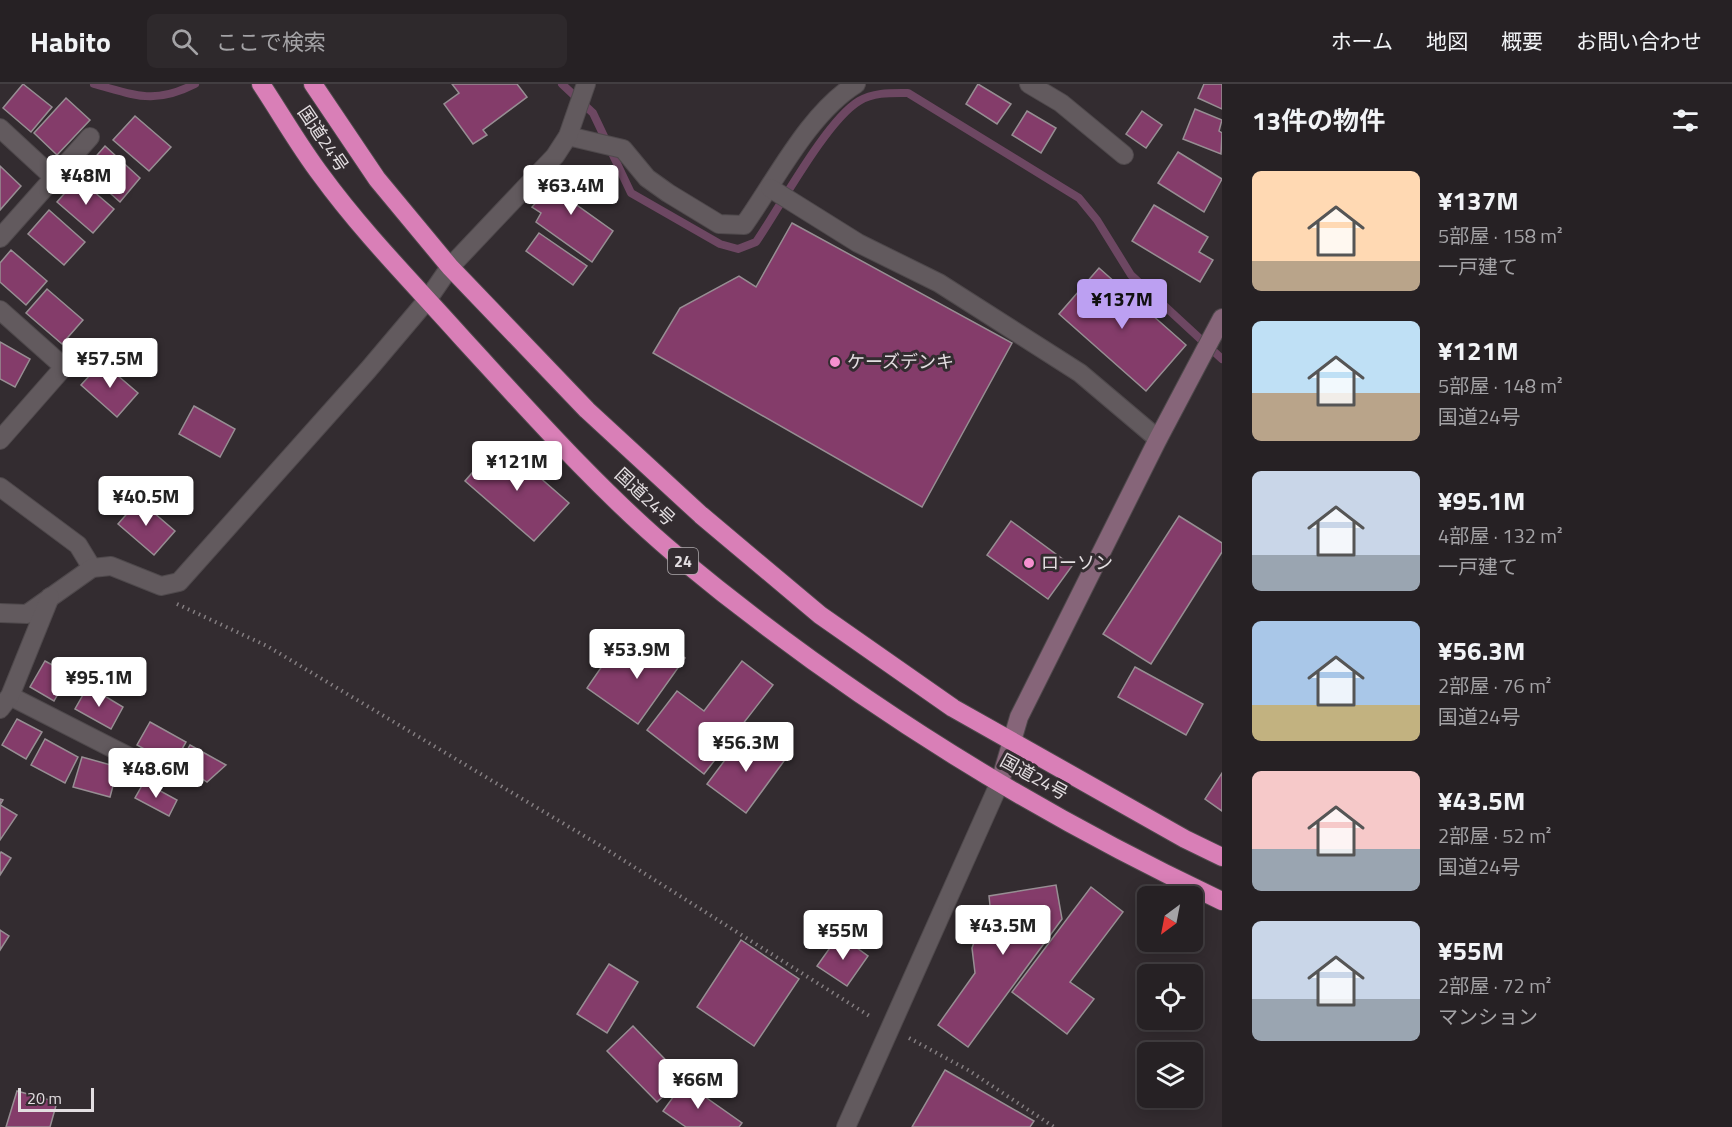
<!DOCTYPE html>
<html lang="ja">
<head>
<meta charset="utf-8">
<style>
	body { margin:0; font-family:"Titillium Web","Noto Sans JP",sans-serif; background:#2e292c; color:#f1f3f6; height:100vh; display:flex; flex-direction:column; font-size:22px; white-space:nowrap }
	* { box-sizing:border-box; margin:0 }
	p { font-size:20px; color:#a4a3a6 }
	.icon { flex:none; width:33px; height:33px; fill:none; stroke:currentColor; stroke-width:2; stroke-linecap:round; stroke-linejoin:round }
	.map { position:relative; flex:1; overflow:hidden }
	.side { display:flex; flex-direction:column; background:#262124; width:510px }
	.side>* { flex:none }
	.needle { width:39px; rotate:212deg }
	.fabs { position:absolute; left:1137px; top:802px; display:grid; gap:12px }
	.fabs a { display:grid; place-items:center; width:66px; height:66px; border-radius:9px; background:#262124; box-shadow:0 3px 15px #0003,0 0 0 2px #423e41; font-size:30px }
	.scale { position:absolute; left:18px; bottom:15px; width:76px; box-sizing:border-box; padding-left:6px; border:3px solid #e3dee1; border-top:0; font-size:16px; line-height:21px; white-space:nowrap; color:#e3dee1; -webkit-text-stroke:4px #332c30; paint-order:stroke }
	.price { position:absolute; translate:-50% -51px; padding:0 14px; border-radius:6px; background:#fff; color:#222; font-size:20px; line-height:39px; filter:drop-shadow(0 2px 3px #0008) }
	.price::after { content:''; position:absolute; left:50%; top:36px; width:18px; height:14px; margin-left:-9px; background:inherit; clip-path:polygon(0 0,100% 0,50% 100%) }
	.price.on { background:#bca0f2; color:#111 }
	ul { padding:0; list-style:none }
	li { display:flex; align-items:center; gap:18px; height:150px; padding:0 30px }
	li span { display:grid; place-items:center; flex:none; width:168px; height:120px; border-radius:9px; color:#555 }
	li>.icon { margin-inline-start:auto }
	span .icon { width:72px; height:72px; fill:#fffc; stroke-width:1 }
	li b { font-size:26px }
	h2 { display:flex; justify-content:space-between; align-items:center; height:72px; padding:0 30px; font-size:26px }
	header { display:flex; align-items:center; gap:36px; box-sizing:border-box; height:84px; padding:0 30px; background:#262124; border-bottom:2px solid #423e41 }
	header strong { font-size:28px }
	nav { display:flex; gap:33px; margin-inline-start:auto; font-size:21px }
	.search { width:420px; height:54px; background:#2e292c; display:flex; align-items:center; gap:15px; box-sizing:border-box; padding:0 21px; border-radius:9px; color:#a4a3a6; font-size:22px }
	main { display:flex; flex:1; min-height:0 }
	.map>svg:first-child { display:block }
</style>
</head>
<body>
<header>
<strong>Habito</strong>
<div class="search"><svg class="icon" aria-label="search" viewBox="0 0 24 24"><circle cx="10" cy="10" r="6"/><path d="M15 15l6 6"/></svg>ここで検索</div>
<nav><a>ホーム</a><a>地図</a><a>概要</a><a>お問い合わせ</a></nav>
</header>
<main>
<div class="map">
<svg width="1222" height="1043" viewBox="0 0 1222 1043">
	<rect width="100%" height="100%" fill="#332c30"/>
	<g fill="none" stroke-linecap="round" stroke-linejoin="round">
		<g stroke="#6d4762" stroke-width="8">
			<path d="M94,0C135,11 154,21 195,0"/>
			<path d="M562,0L593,29L631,109L720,160L738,165L756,158C780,123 826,37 859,17C874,8 892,9 908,9L1079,114L1097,136L1131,191L1222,275"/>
		</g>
	</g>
	<g fill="#843c6a" stroke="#978e93" stroke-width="1.5">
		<polygon points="23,0 52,23 31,48 3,24"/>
		<polygon points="452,0 517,0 527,13 483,46 487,51 473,60 444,20 459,9"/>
		<polygon points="978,0 1011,20 997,40 966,20"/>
		<polygon points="1204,0 1222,0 1222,25 1198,14"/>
		<polygon points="66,14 90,36 57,71 34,49"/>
		<polygon points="1195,25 1222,36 1219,47 1222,49 1221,70 1183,55"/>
		<polygon points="1027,27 1056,44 1041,69 1012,51"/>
		<polygon points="1142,27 1162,41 1146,64 1126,50"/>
		<polygon points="135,32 171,63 149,87 113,56"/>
		<polygon points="105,62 140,94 120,118 84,86"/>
		<polygon points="1178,68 1222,95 1204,128 1158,99"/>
		<polygon points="0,82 21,102 0,126"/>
		<polygon points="568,83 589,100 574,119 613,147 592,178 536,138 541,129 532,123"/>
		<polygon points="78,94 114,125 93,149 57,118"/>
		<polygon points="1154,121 1208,153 1199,168 1213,176 1200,198 1132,157"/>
		<polygon points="49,126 85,158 64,181 28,150"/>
		<polygon points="792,139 1012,259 922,423 653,269 680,224 739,192 756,203"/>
		<polygon points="539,149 587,182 573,201 526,167"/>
		<polygon points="11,166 47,197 26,221 0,198 0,179"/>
		<polygon points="1099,184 1186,261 1146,307 1059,230"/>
		<polygon points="47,205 83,236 62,260 26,229"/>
		<polygon points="0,258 30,275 15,303 0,295"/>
		<polygon points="102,278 138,309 117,333 81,301"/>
		<polygon points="194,322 235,345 220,373 179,350"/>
		<polygon points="499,358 569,419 534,457 465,397"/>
		<polygon points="139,416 175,447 154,471 118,440"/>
		<polygon points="1179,432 1222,459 1222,468 1151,580 1103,550"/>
		<polygon points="1011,437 1072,482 1048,515 987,471"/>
		<polygon points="655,553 685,574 638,640 587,604 611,569 633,585"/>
		<polygon points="45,577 69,590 54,617 30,603"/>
		<polygon points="742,577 773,601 704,690 647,646 677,607 704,627"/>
		<polygon points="1135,583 1203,620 1186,651 1118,613"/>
		<polygon points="88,602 123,623 111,645 75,625"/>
		<polygon points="17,635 42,648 26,675 2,661"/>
		<polygon points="150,638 186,658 173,681 137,661"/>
		<polygon points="746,648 784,677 746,729 707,700"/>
		<polygon points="45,655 78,673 65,699 31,681"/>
		<polygon points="190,661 226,681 207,698 195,690 193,695 176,686"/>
		<polygon points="82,673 118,683 110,713 73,703"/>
		<polygon points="1222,689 1222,727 1205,715"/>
		<polygon points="144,698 177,716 169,732 135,714"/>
		<polygon points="0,715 3,716 0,721 17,731 0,756"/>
		<polygon points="1,768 11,774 0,791 0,770"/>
		<polygon points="1056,801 1062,835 968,963 938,941 975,889 972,864 979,844 992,841 989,812"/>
		<polygon points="1091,803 1123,828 1070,898 1094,915 1067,950 1012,908"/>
		<polygon points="0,846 9,852 0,866"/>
		<polygon points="839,851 868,872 847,902 817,882"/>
		<polygon points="741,856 799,895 754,962 697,923"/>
		<polygon points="609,880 638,898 607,949 577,930"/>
		<polygon points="633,942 683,994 657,1018 607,967"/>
		<polygon points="945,986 1034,1037 1030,1043 912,1043"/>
		<polygon points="684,998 742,1039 739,1043 686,1043 663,1027"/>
		<polygon points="17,1007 57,1018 50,1043 6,1043"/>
	</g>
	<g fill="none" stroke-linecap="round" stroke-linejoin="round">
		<g stroke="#4f494c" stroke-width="20">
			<g id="street">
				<polyline points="1029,0 1061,19 1124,71"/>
				<polyline points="0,44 54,94"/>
				<path d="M568,52L623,65L647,94L668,109L719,140L744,141C776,96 809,29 856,0"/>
				<polyline points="770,104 858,159 939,199 1080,289 1158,355"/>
				<polyline points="0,154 90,53"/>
				<polyline points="0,226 64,283 0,356"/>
				<polyline points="0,403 78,461 92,484"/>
				<polyline points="0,529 27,530 92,484 111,482 161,502 179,498 368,286 428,215 450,183 555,72 568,52 586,0"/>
				<polyline points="10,612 163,690"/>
				<polyline points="0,625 10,612 50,513"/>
				<polyline points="846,1043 1000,698"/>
			</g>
		</g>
		<g stroke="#4f494c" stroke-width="20">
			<polyline id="secondary" points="1000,698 1019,633 1158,355 1222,234"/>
		</g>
		<g stroke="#4f494c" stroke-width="20">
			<g id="highway">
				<path d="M261,0C281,30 299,62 321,91C364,150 416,202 464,256C532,330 599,406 676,471C842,609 1027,725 1222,817"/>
				<polyline points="313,0 377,95 450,183 587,326 701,431 820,531 953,624 1185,755 1222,773"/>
			</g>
		</g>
		<g stroke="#847e81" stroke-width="4" stroke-dasharray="1.5 4.5" stroke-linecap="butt">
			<polyline points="177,520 267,562 601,762 871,933"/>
			<polyline points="909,954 968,986 1054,1043"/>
		</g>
		<use href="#street" stroke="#625a5e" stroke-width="18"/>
		<use href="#secondary" stroke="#866579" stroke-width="18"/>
		<use href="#highway" stroke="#d97fb7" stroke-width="18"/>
	</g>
	<g fill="#f690d0" stroke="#332c30" stroke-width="2">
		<circle cx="835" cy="278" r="6"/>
		<circle cx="1029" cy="479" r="6"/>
	</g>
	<g text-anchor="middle" stroke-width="6" stroke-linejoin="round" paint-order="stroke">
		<rect fill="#332c30" stroke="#aea9ac" stroke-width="1.5" x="668" y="464" width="30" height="26" rx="4.5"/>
		<g font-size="16" font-weight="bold" fill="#e3dee1">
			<text x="683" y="483">24</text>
		</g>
		<g font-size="18" fill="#e3dee1" stroke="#332c30">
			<text transform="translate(323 55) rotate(56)" y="6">国道24号</text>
			<text transform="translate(645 413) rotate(43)" y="6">国道24号</text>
			<text transform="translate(1034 693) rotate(29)" y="6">国道24号</text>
		</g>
		<g font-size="18" fill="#e3dee1" stroke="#332c30" text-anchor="start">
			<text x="847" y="284">ケーズデンキ</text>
			<text x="1041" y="485">ローソン</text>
		</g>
	</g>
</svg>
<div class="fabs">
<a><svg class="needle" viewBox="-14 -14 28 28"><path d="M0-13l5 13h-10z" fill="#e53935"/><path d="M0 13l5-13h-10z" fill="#a4a3a6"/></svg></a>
<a><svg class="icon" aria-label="locate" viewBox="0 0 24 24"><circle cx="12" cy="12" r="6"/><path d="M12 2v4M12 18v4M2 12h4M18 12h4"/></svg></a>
<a><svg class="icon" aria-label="layers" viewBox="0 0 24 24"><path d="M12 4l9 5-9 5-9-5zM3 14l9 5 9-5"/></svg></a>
</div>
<div class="scale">20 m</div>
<b class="price" style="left:86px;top:122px">¥48M</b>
<b class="price" style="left:571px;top:132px">¥63.4M</b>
<b class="price on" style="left:1122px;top:246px">¥137M</b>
<b class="price" style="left:110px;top:305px">¥57.5M</b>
<b class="price" style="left:517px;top:408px">¥121M</b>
<b class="price" style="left:146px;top:443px">¥40.5M</b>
<b class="price" style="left:637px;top:596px">¥53.9M</b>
<b class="price" style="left:99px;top:624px">¥95.1M</b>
<b class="price" style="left:746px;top:689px">¥56.3M</b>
<b class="price" style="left:156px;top:715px">¥48.6M</b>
<b class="price" style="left:1003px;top:872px">¥43.5M</b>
<b class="price" style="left:843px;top:877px">¥55M</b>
<b class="price" style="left:698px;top:1026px">¥66M</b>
</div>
<section class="side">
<h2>13件の物件<svg class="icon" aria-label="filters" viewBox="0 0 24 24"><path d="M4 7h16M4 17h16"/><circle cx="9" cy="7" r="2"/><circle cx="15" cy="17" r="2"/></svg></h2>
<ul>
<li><span style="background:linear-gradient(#ffd9b3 75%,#b9a48a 0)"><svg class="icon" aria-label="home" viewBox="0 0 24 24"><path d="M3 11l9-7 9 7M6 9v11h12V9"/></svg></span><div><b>¥137M</b><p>5部屋 · 158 m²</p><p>一戸建て</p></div></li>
<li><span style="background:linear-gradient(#bfe0f5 60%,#b9a48a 0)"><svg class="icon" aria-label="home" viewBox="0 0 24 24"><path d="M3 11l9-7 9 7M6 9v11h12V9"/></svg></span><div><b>¥121M</b><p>5部屋 · 148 m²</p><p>国道24号</p></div></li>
<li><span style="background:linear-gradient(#c9d6e8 70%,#9aa5b1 0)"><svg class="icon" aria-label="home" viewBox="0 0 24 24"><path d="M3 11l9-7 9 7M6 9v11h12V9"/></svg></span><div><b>¥95.1M</b><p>4部屋 · 132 m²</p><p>一戸建て</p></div></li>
<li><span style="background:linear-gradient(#a9c7e8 70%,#c2b280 0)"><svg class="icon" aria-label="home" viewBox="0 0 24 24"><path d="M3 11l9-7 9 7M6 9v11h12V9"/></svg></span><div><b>¥56.3M</b><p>2部屋 · 76 m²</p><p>国道24号</p></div></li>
<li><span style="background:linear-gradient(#f6c9c9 65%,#9aa5b1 0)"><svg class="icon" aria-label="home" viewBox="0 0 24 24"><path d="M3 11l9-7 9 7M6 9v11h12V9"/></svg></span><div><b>¥43.5M</b><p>2部屋 · 52 m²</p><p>国道24号</p></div></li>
<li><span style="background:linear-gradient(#c9d6e8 65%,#9aa5b1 0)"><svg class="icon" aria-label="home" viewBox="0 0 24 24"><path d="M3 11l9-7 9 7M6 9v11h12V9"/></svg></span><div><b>¥55M</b><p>2部屋 · 72 m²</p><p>マンション</p></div></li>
</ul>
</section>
</main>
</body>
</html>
